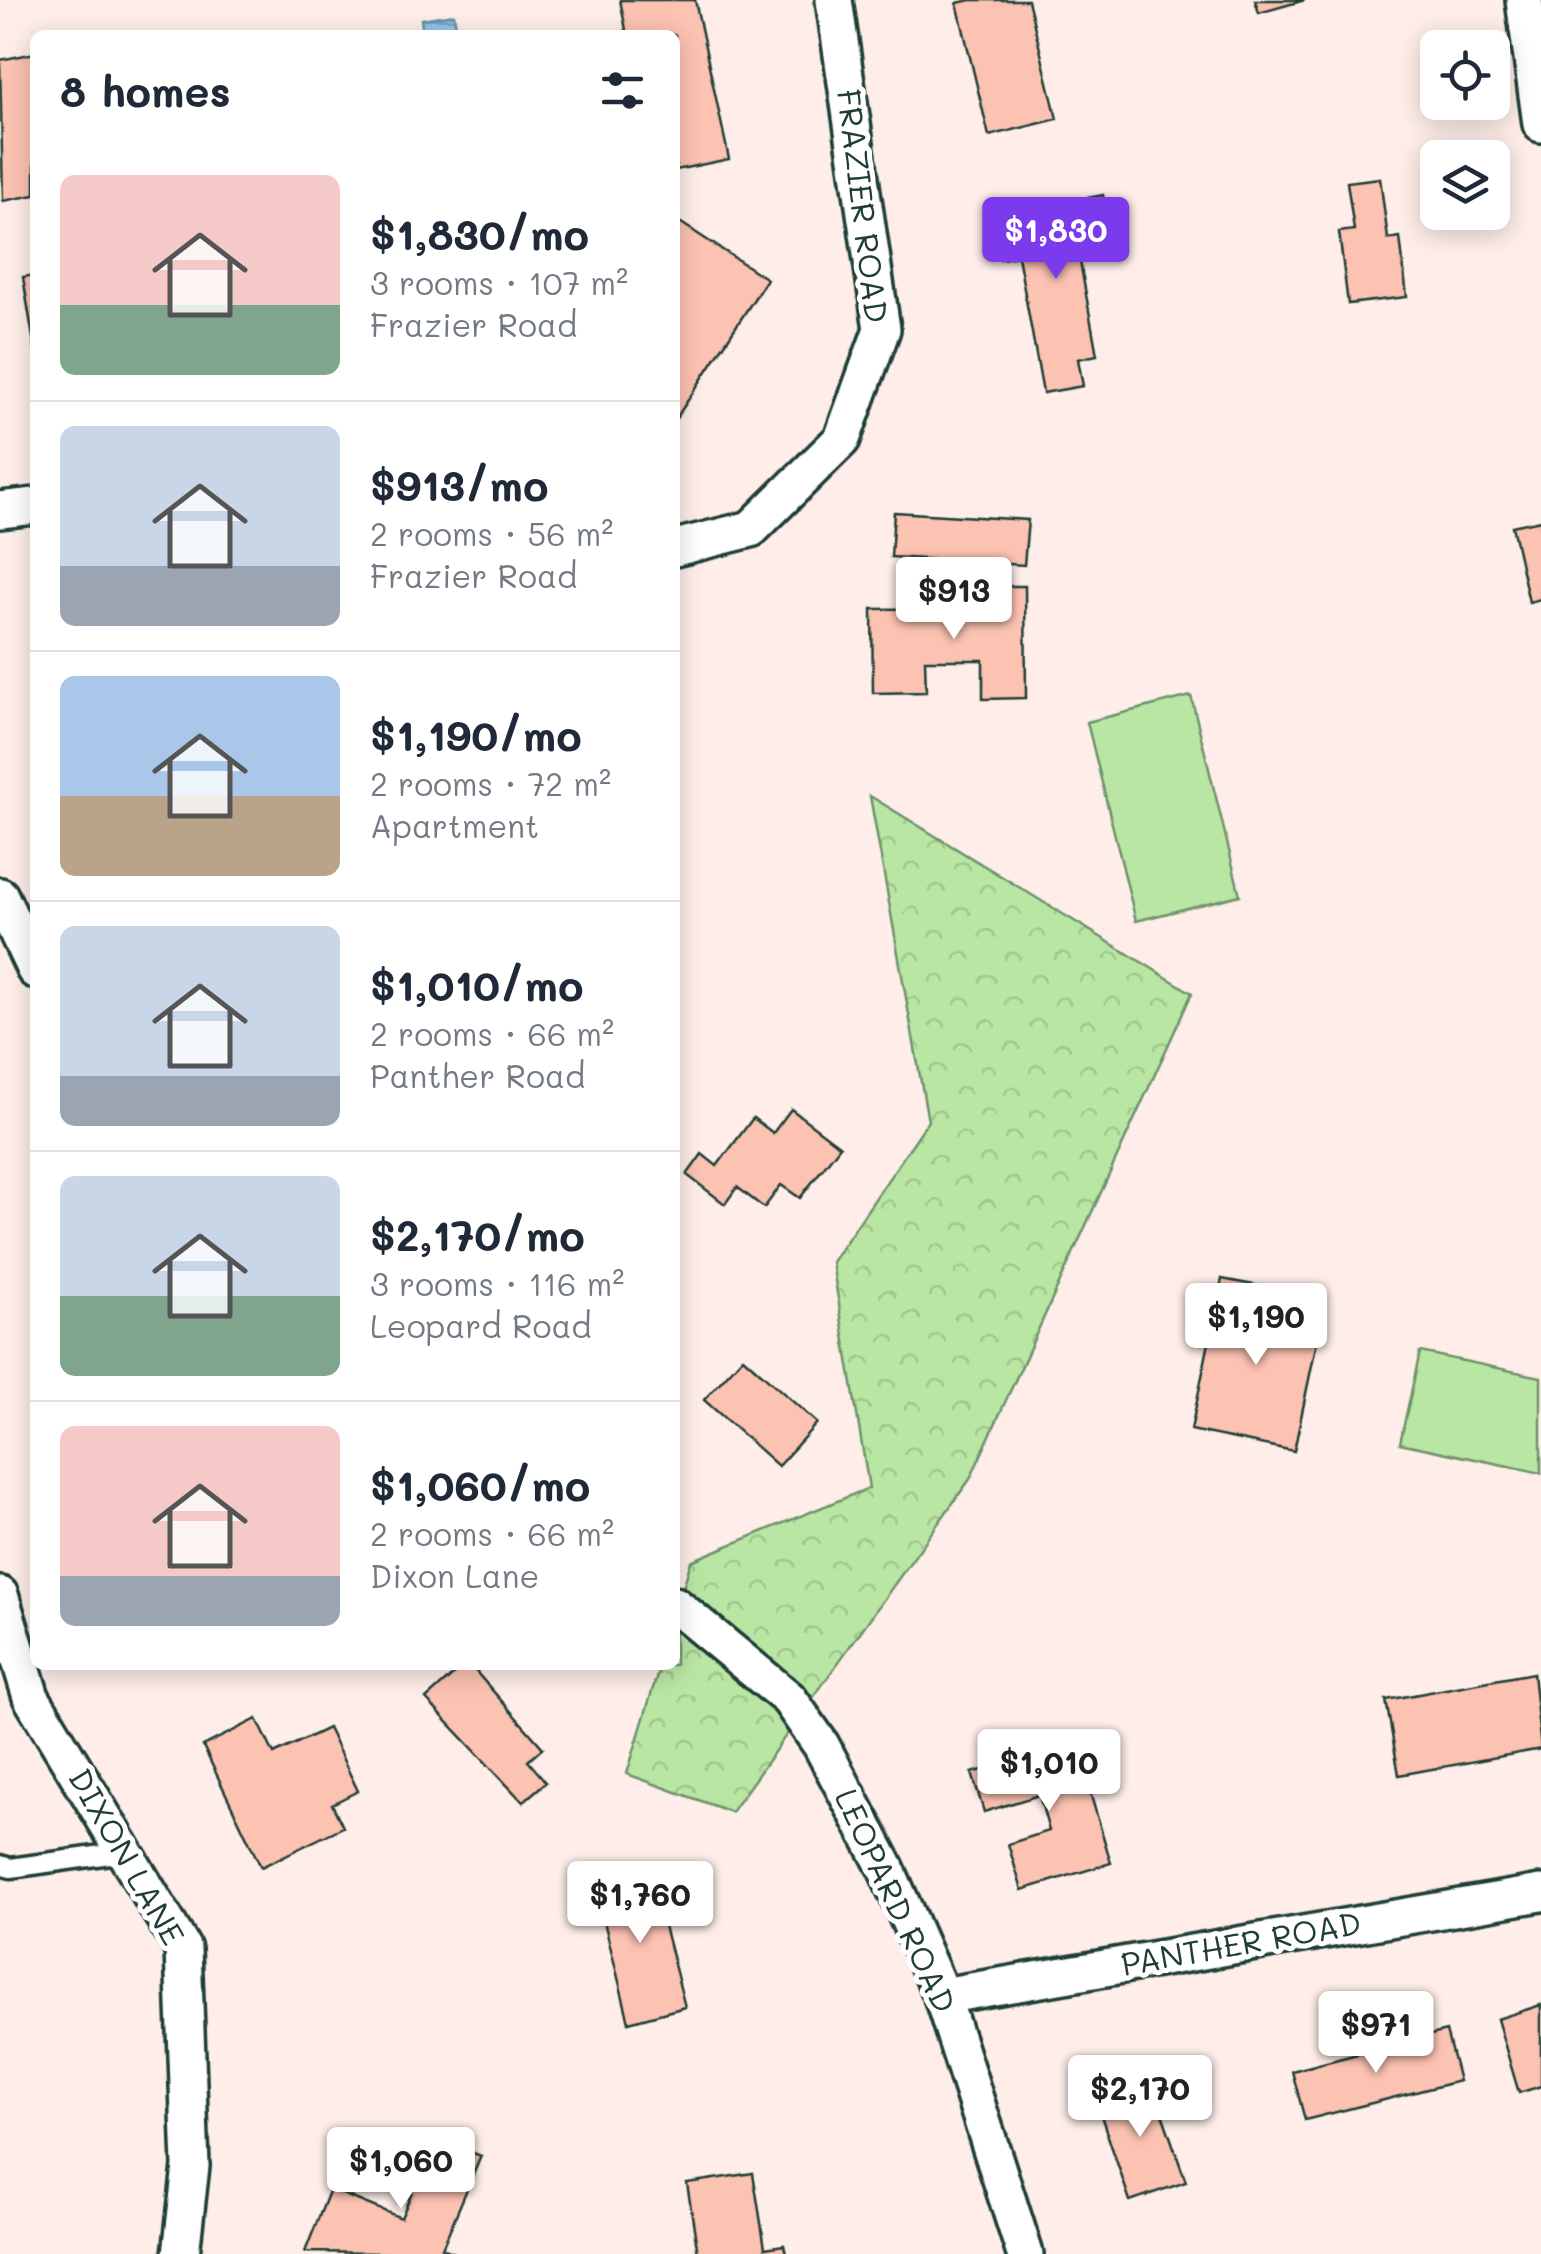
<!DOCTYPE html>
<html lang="en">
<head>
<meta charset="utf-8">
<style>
	body { margin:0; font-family:Mali,sans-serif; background:#f2f2f3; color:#1f2937; height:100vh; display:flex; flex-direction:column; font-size:38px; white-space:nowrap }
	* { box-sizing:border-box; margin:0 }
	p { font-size:32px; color:#747a83 }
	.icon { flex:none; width:55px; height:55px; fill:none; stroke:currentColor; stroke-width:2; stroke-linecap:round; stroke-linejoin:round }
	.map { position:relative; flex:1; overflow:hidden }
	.details { position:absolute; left:30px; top:30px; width:650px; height:1640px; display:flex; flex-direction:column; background:#fff; border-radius:15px; box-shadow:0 5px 25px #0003 }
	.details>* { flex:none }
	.fabs { position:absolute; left:1420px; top:30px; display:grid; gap:20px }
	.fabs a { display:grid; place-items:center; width:90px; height:90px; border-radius:15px; background:#fff; box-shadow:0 5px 25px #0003; font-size:50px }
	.price { position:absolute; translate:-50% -85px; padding:0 22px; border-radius:10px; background:#fff; color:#222; font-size:32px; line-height:65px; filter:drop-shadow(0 2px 5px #0008) }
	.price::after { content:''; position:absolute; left:50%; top:60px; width:30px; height:22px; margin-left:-15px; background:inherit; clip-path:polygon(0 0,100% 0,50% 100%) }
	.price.current { background:#7c3aed; color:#fff }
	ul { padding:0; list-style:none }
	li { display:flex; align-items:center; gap:30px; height:250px; padding:0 30px }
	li+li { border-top:2px solid #e0e1e3 }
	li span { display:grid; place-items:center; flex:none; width:280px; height:200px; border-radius:15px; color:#555 }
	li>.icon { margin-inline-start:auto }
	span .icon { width:120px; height:120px; fill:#fffc; stroke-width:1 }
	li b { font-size:42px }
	h2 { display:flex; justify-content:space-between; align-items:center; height:120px; padding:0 30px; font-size:42px }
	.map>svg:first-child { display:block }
</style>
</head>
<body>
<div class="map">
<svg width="1541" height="2254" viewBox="0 0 1541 2254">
	<defs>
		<pattern id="forest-crowns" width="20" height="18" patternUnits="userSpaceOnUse" patternTransform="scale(2.5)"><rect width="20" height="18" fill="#bae6a4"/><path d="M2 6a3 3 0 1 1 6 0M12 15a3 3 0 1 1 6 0" fill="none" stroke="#9fc68e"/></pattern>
		<pattern id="water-rules" width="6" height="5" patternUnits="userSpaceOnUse" patternTransform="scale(2.5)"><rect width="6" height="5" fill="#90c5ee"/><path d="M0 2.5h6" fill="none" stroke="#75a1c2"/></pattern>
	</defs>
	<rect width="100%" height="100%" fill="#feede8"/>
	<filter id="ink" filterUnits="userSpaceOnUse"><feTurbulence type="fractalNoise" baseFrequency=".01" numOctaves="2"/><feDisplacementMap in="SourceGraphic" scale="20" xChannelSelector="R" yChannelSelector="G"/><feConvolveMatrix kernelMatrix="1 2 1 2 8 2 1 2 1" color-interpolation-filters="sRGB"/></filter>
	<g filter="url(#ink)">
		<polygon fill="url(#forest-crowns)" stroke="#6c926c" stroke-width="2.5" points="870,796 1192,993 970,1479 731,1812 627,1774 660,1665 675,1665 675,1615 691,1561 869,1488 832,1262 928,1121"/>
		<g fill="#bae6a4" stroke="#6c926c" stroke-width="2.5">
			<polygon points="1191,696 1240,895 1136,921 1087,722"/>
			<polygon points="1420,1352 1541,1377 1541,1473 1400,1443"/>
		</g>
		<polygon fill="url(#water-rules)" stroke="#638fa4" stroke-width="2.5" points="454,14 457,35 423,35 421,19"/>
		<g fill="#fcc2b2" stroke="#1f3d34" stroke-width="2.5">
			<polygon points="620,0 695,0 729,159 676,170 675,35 627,35"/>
			<polygon points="971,0 1028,0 1057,119 989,136 957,3"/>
			<polygon points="1255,0 1305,0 1259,13"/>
			<polygon points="35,53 35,195 3,201 0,60"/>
			<polygon points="1380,178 1388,239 1400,237 1407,297 1348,304 1339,232 1354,230 1347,182"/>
			<polygon points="1103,195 1110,238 1077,245 1097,355 1078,359 1083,386 1043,393 1018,256 1001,259 993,216"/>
			<polygon points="675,219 767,279 675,420"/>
			<polygon points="35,275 35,350 23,277"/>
			<polygon points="894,512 1028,520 1024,565 891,557"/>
			<polygon points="1541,520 1541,599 1529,602 1512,526"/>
			<polygon points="972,586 1025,586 1026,698 983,699 983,660 925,660 926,692 873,693 872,609 972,608"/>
			<polygon points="791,1109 840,1146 800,1198 781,1185 764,1208 737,1187 725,1204 687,1175 702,1154 717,1166 753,1118 773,1133"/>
			<polygon points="1222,1279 1285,1291 1281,1313 1321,1322 1294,1451 1191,1430"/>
			<polygon points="743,1357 817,1423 778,1466 704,1400"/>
			<polygon points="464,1665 470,1665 543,1748 528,1761 546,1782 523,1802 426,1699"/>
			<polygon points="1533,1673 1541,1749 1399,1775 1386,1700"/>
			<polygon points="257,1719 274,1754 328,1728 358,1791 332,1804 343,1827 261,1867 203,1746"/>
			<polygon points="1075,1742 1111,1863 1022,1890 1008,1844 1049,1831 1039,1795 984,1812 972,1773"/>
			<polygon points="650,1871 685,2007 629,2022 595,1885"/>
			<polygon points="1541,2005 1541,2086 1519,2093 1497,2019"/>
			<polygon points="1446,2031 1459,2081 1305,2120 1292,2071"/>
			<polygon points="1150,2079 1186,2182 1130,2201 1095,2098"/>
			<polygon points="435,2138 481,2156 442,2248 457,2254 305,2252 330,2189 401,2218"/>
			<polygon points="753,2173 765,2248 784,2245 786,2254 698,2254 687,2183"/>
		</g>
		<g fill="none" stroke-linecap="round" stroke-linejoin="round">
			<g stroke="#1f3d34" stroke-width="25">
				<polyline id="lane" points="0,1865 11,1868 124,1852"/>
			</g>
			<g stroke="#1f3d34" stroke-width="42">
				<g id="street">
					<polyline points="1524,0 1541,124"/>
					<polyline points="0,510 35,506"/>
					<polyline points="675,548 751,529 842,439 882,329 834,0"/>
					<polyline points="0,896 35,970"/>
					<polyline points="0,1595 31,1697 183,1949 191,2166 181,2254"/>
					<polyline points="675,1605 789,1699 821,1745 886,1868 942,1996 1025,2254"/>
					<polyline points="942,1996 1541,1893"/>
				</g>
			</g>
			<use href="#lane" stroke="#fff" stroke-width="18"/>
			<use href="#street" stroke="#fff" stroke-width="35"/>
		</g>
	</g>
	<g text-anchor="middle" stroke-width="10" stroke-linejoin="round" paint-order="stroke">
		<g font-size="32" fill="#1f3d34" stroke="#fff">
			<text transform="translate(862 206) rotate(83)" y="11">FRAZIER ROAD</text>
			<text transform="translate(126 1857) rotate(60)" y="11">DIXON LANE</text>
			<text transform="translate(895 1901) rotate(65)" y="11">LEOPARD ROAD</text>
			<text transform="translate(1241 1944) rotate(-10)" y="11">PANTHER ROAD</text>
		</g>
	</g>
</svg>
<div class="fabs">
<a><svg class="icon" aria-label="locate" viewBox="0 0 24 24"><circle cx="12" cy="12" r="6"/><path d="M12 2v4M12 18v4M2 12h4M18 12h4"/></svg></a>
<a><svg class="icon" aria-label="layers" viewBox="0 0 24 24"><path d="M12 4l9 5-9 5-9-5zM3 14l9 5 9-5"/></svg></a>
</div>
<b class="price current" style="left:1056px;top:282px">$1,830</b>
<b class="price" style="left:954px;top:642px">$913</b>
<b class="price" style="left:1256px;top:1368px">$1,190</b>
<b class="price" style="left:1049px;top:1814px">$1,010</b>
<b class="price" style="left:640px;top:1946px">$1,760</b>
<b class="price" style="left:1376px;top:2076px">$971</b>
<b class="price" style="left:1140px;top:2140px">$2,170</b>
<b class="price" style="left:401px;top:2212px">$1,060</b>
<section class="details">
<h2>8 homes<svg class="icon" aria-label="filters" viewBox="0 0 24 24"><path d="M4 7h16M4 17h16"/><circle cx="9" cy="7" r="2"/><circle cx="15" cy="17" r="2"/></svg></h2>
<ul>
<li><span style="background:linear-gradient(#f6c9c9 65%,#7fa58c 0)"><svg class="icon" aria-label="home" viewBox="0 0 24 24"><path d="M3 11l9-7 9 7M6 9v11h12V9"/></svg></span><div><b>$1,830/mo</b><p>3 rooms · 107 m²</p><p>Frazier Road</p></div></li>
<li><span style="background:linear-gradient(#c9d6e8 70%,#9aa5b1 0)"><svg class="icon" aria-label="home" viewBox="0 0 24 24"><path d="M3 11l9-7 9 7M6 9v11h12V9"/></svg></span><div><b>$913/mo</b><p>2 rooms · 56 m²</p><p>Frazier Road</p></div></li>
<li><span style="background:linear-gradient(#a9c7e8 60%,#b9a48a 0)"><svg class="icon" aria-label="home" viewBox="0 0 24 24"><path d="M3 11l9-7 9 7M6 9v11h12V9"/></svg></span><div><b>$1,190/mo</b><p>2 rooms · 72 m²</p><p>Apartment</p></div></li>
<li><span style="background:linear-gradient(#c9d6e8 75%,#9aa5b1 0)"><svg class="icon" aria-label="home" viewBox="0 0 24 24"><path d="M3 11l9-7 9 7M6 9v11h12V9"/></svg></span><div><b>$1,010/mo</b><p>2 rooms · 66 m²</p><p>Panther Road</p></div></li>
<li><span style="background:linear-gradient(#c9d6e8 60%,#7fa58c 0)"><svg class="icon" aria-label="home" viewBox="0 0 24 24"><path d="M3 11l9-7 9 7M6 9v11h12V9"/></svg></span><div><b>$2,170/mo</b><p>3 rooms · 116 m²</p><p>Leopard Road</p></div></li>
<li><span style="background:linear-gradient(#f6c9c9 75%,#9aa5b1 0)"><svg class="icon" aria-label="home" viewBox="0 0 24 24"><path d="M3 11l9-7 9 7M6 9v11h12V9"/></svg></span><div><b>$1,060/mo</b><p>2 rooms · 66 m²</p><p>Dixon Lane</p></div></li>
</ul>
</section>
</div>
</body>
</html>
